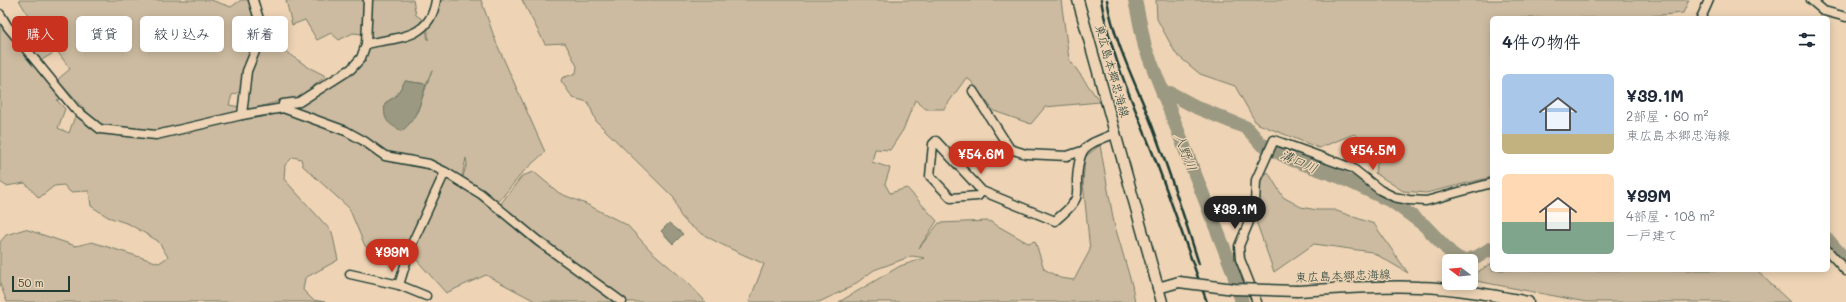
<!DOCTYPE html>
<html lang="ja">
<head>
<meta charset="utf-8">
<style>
	body { margin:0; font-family:Mali,"Klee One",sans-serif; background:#f6f6f7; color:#1f2937; height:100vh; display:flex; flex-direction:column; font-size:15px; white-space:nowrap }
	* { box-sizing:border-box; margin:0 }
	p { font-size:13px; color:#747a83 }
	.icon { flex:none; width:22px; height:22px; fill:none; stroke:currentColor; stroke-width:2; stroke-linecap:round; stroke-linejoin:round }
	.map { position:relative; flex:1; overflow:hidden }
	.drawer { position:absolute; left:1490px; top:16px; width:340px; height:256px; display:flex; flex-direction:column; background:#fff; border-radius:6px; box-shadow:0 2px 10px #0003 }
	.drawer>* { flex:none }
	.guide { position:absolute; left:12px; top:16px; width:380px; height:36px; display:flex; gap:8px }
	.needle { width:26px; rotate:286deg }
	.fabs { position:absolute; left:1442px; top:254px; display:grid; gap:8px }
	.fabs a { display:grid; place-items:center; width:36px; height:36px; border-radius:6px; background:#fff; box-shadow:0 2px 10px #0003; font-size:20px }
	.scale { position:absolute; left:12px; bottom:10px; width:58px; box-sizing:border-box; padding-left:4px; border:2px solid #1f3d34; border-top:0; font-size:11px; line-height:14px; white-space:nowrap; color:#1f3d34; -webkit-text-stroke:3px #eed4b5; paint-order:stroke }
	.price { position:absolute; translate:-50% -34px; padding:0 9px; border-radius:14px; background:#c8321e; color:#fff; font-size:13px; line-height:26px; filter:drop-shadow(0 1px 2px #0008) }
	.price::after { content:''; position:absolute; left:50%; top:24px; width:12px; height:9px; margin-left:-6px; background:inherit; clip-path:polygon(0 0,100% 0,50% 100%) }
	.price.active { background:#222; color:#fff }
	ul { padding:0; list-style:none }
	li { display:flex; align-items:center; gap:12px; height:100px; padding:0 12px }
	li span { display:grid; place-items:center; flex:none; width:112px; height:80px; border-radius:6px; color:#555 }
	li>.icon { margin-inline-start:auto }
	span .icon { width:48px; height:48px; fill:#fffc; stroke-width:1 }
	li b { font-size:17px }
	h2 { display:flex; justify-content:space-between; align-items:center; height:48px; padding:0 12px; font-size:17px }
	.chip { padding:0 14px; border-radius:6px; background:#fff; box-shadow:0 2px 10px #0003; font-size:14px; line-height:36px }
	.chip.active { background:#c8321e; color:#fff }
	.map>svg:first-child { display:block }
</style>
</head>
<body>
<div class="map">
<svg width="1846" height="302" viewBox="0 0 1846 302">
	<rect width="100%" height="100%" fill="#eed4b5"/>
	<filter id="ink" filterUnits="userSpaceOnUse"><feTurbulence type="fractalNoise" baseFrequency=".025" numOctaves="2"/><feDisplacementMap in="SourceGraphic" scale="8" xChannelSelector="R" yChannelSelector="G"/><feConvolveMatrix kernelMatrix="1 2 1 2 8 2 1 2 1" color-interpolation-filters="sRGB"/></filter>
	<g filter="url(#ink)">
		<g fill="#ccbba0" stroke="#767c6a" fill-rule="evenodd">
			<polygon points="19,0 211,0 231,7 241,0 250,0 260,31 244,72 240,92 232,95 229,105 240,107 235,116 155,133 101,127 57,80 70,69 57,51 40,61 29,44 39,34"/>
			<polygon points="286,0 365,0 363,34 353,33 339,40 331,33 317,40 305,20 292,25"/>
			<polygon points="373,0 413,0 416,15 422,19 418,29 387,39 368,39 369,15"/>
			<path d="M436,0H481L496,42L545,152L523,172L495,206L462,180L467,163L466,158L462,177L429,161L394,155L294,108L295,105L353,70L368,47L426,30L428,40V28L438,14ZM432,70L417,113L385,103L396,96L405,81L426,84Z"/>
			<path d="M522,0H1061L1069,59L1100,102L1045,107L1031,124L994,111L971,81L966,78L944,109H926L915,100L903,130L890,150L875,149L872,162L890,168L885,184L890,193L907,188L937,221L919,248L939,223L989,221L1028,243L1035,241L1044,269L1060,278L1074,280L1090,250L1083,183L1085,157L1100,145L1114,223L1132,285L1135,302H839L900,266L925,258L912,256L874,270L851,287L819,302H749L764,264C743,254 689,233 679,213C677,208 676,203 674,198L596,121L588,102L573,98L561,81L562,78L576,73L577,66L565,43L545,44Z"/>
			<polygon points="1156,0 1689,0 1683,13 1652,16 1650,18 1492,18 1492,177 1426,193 1403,191 1375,173 1380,153 1354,134 1319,148 1256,123 1235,86 1200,74 1176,54 1157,19"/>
			<polygon points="0,21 62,99 57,100 65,109 58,128 69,133 76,113 98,132 156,138 281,111 349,135 382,159 421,164 440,174 437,185 403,256 376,256 365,246 349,208 303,166 301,159 293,157 285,165 284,179 332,232 338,260 305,278 303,290 313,300 325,302 7,302 0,284 0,242 6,235 25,229 76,246 92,242 159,263 168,257 158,241 129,224 108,217 91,206 89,191 70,192 64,185 54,186 39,198 25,183 6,186 0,182"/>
			<polygon points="264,37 308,67 326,76 298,98 280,101 245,111 250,72"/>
			<polygon points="534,172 559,193 586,204 627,225 651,251 688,283 706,302 626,302 539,239 499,206 522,176"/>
			<polygon points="1268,172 1283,197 1301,207 1317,210 1334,210 1374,224 1408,273 1372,252 1314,244 1274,272 1255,218 1259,182"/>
			<polygon points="446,179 477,196 533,244 617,302 537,302 486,275 446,293 414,257 416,239"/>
			<polygon points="1492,263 1492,270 1756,270 1790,302 1586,302 1471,280 1471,276"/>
		</g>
		<g fill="#9c9982" stroke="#6a7463">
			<path d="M405,81L426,84C421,102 417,119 402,131C387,123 383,121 385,103L396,96Z"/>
			<polygon points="669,223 683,234 673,244 661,231"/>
		</g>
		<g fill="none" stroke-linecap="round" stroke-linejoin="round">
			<g stroke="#9c9982" stroke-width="14">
				<polyline points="1135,0 1145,47 1233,271 1242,302"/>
				<polyline points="1163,95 1170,93 1198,108 1247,128 1261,144 1293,160 1340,177 1393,202 1424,225 1454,256 1464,261 1477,257 1492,248"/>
				<polyline points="1828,240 1846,261"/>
			</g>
			<g stroke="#1f3d34" stroke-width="11">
				<g id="minor">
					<polyline points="1811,0 1824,11 1846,17"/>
					<polyline points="0,14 8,27 75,109 100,129 156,135 242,115 283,108 346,131 364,141 385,156 429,164 445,172 481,194 538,241 622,302"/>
					<polyline points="1701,18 1709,0"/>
					<path d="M366,44C397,37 430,40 436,0"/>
					<polyline points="973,91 1010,149 1026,154 1067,156 1082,151"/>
					<polyline points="283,108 283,104 299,102 351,69 361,58 366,44 368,0"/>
					<polyline points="242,115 247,71 263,32 253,0"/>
					<path d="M982,191L978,196L951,198L930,176L933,144L936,141L982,191L1055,221C1062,214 1072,208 1076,198C1078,193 1077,185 1077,180C1079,144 1085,146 1116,133"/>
					<polyline points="1828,251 1846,271"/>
					<polyline points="350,274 399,285 426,296"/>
					<polyline points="399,285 411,246 445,172"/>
					<polyline points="1257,302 1240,259 1239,246 1251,217 1255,204 1256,180 1274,140 1352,168 1380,190 1394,197 1409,200 1426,201 1492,183"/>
				</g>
			</g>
			<g stroke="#1f3d34" stroke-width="13">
				<g id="major">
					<polyline points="1078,0 1162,302"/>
					<polyline points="1158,288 1179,282"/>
					<path d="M1297,291C1338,289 1379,285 1419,287C1456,288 1492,295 1528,302"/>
				</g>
			</g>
			<use href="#minor" stroke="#eed4b5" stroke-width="8"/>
			<use href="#major" stroke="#eed4b5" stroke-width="10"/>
			<g stroke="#1f3d34" stroke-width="2.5">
				<path d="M1101,0C1110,54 1135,107 1155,159C1173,206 1189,254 1207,302"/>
				<path d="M1107,0C1114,41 1135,82 1150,120C1168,168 1184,216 1199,264"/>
			</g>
			<g stroke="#1f3d34" stroke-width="13" stroke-linecap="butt">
				<polyline id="major-bridge" points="1179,282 1234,289 1297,291"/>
			</g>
			<use href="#major-bridge" stroke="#eed4b5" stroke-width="10"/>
		</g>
	</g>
	<g text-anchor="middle" stroke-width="3" stroke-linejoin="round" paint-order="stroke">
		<g font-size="12" fill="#1f3d34" stroke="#eed4b5">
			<text transform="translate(1112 71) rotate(74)" y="4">東広島本郷忠海線</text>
			<text transform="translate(1343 276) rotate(-2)" y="4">東広島本郷忠海線</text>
		</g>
		<g font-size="13" font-style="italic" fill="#324b40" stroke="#eed4b5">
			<text transform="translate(1186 152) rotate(69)" y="5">入野川</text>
			<text transform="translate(1299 161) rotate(24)" y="5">溝口川</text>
		</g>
	</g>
</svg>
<div class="fabs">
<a><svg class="needle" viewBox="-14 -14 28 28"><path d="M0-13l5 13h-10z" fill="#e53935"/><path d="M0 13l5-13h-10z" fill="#747a83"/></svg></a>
</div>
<div class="scale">50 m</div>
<b class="price" style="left:1373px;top:171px">¥54.5M</b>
<b class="price" style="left:981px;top:175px">¥54.6M</b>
<b class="price active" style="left:1235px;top:230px">¥39.1M</b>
<b class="price" style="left:392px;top:273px">¥99M</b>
<div class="guide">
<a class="chip active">購入</a>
<a class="chip">賃貸</a>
<a class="chip">絞り込み</a>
<a class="chip">新着</a>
</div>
<section class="drawer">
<h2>4件の物件<svg class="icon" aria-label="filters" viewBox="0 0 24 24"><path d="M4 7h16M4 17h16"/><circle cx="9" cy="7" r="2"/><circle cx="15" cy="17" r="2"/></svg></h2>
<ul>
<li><span style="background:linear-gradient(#a9c7e8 75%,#c2b280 0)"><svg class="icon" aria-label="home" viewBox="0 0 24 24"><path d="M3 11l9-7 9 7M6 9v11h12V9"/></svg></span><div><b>¥39.1M</b><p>2部屋 · 60 m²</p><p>東広島本郷忠海線</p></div></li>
<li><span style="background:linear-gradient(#ffd9b3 60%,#7fa58c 0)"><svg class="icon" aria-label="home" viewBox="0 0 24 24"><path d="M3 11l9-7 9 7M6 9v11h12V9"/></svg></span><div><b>¥99M</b><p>4部屋 · 108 m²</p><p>一戸建て</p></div></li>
</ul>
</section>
</div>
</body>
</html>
